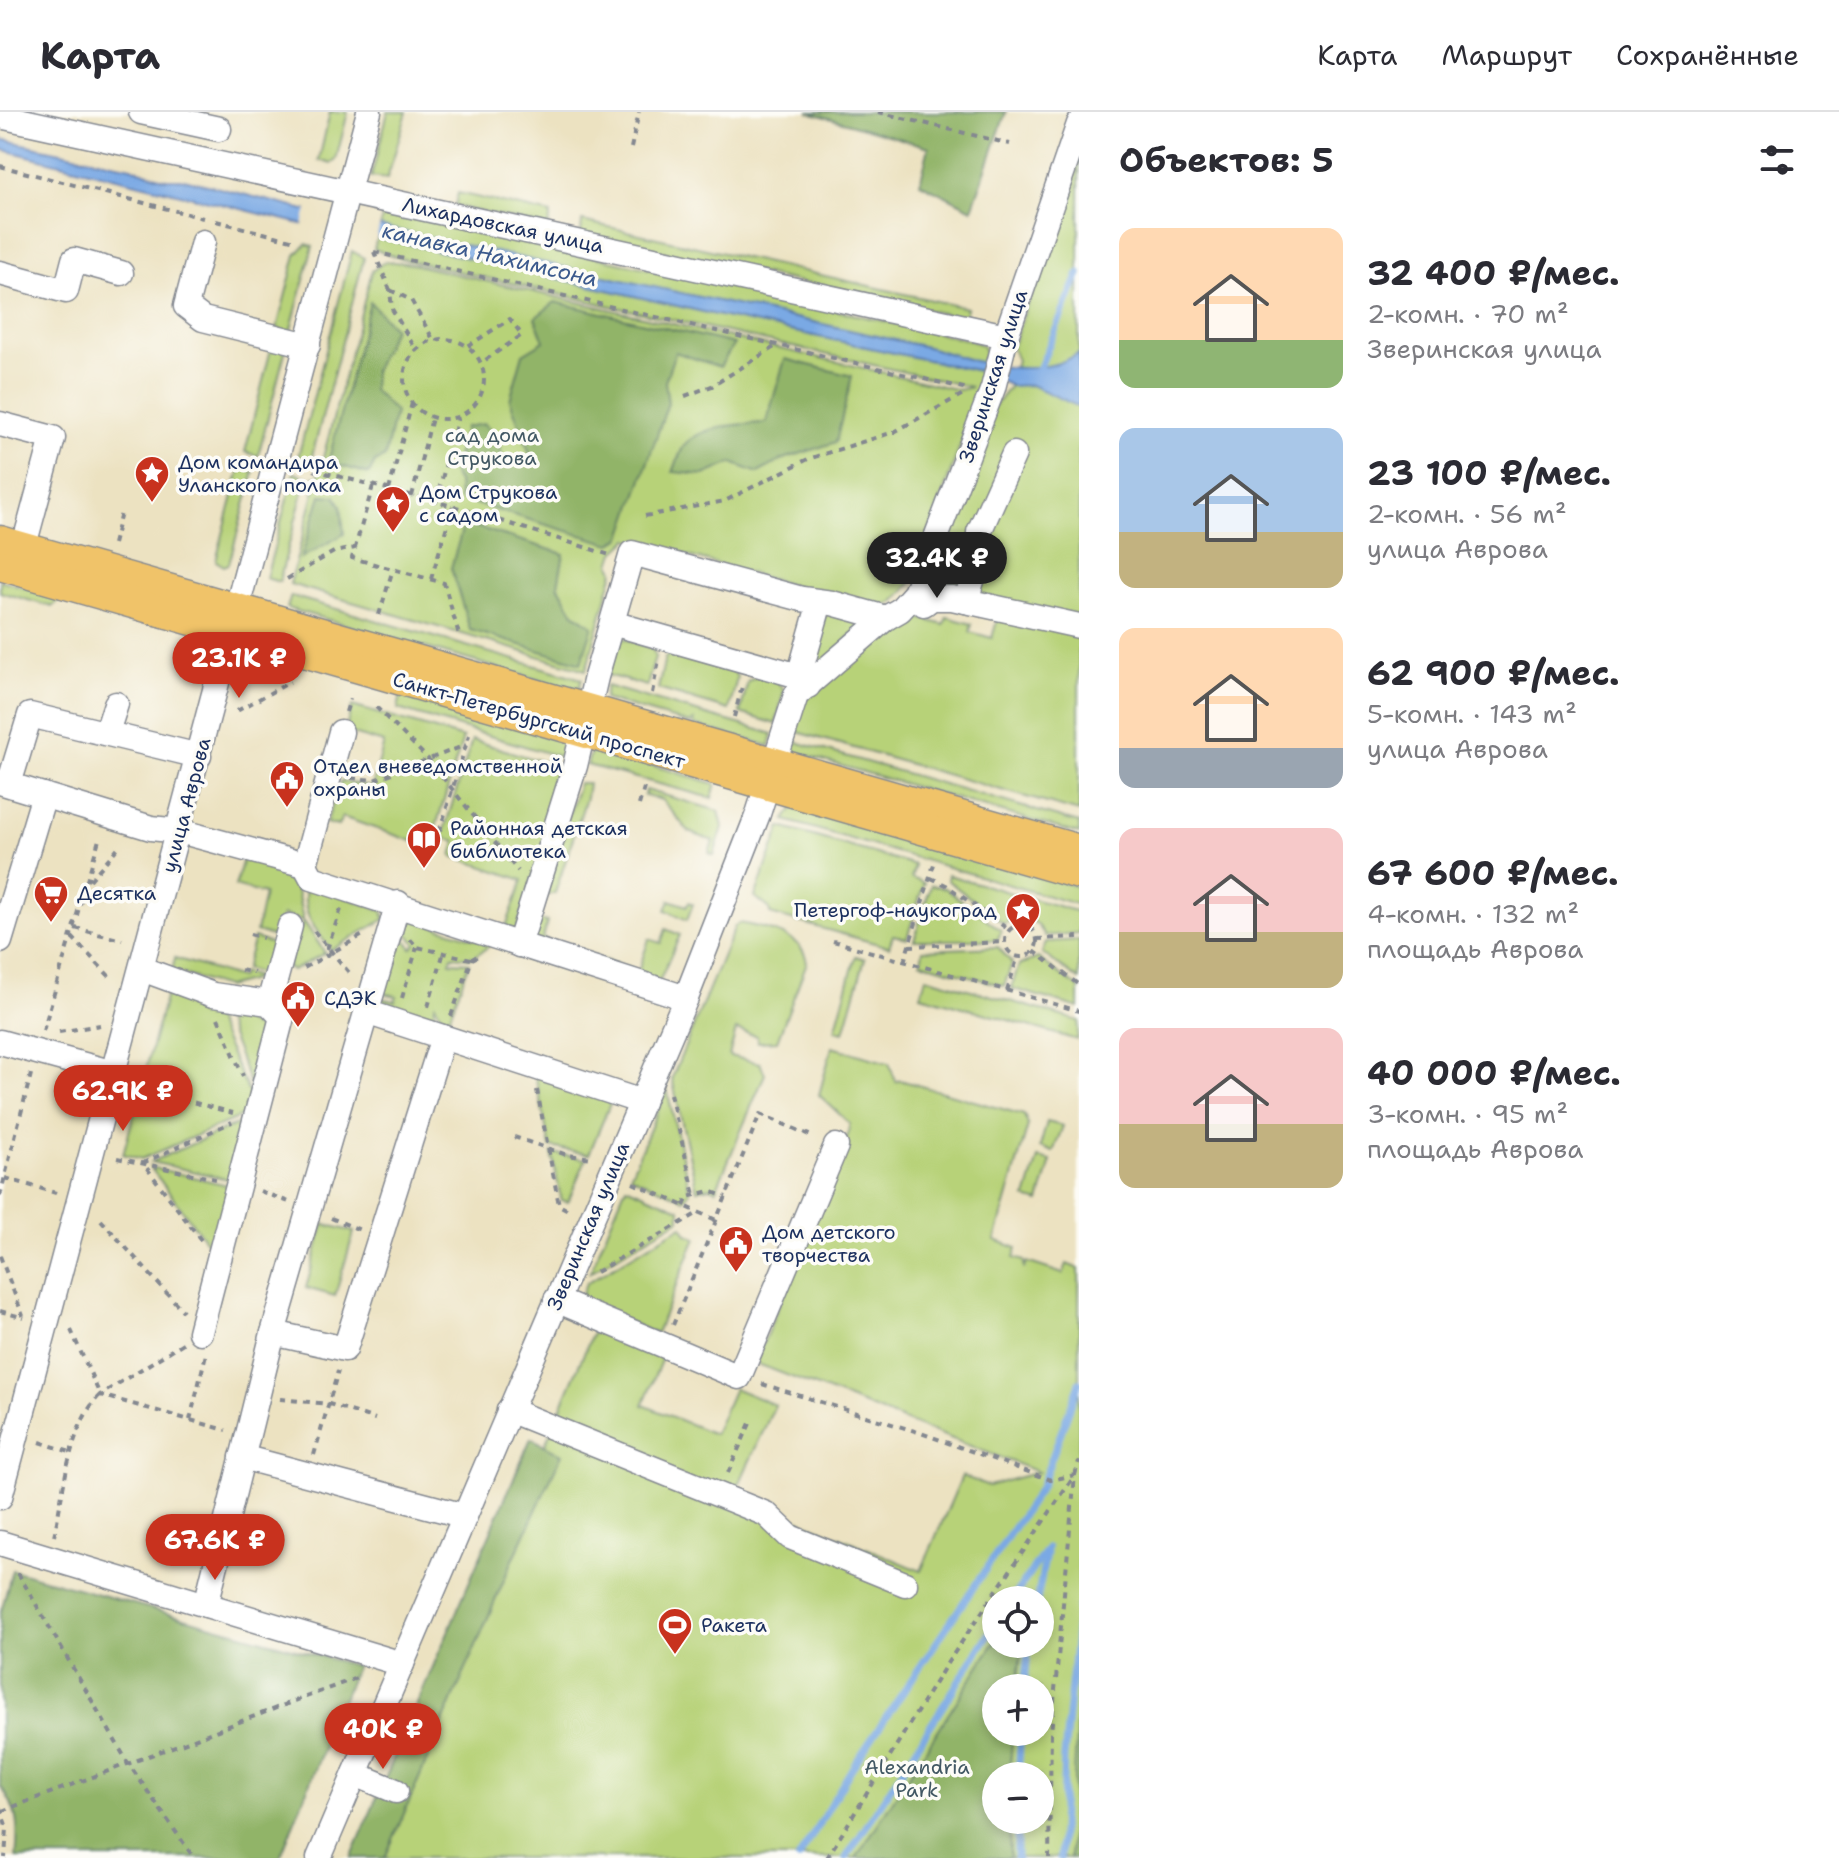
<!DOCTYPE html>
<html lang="ru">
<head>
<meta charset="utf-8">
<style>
	body { margin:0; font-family:"Shantell Sans",sans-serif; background:#f2f2f3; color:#2b2b33; height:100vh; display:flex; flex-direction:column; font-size:30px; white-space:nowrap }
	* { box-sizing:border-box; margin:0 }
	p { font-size:26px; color:#7c7c81 }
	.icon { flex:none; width:44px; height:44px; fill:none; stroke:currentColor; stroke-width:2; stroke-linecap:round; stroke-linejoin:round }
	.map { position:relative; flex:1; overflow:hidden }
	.panel { display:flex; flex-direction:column; background:#fff; width:760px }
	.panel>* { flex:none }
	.controls { position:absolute; left:982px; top:1474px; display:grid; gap:16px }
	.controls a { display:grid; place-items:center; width:72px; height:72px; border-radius:50%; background:#fff; box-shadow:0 4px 12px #0003; font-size:40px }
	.price { position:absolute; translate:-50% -68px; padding:0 18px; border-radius:28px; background:#c8321e; color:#fff; font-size:26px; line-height:52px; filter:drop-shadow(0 2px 4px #0008) }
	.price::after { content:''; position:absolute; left:50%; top:48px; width:24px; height:18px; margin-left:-12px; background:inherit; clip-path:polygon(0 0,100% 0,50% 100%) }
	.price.on { background:#222; color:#fff }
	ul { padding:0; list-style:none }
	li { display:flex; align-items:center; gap:24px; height:200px; padding:0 40px }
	li span { display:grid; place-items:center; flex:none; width:224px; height:160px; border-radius:16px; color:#555 }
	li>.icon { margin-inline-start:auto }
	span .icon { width:96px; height:96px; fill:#fffc; stroke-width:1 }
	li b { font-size:34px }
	h2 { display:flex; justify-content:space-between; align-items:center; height:96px; padding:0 40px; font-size:34px }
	header { display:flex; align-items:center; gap:48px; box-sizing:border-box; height:112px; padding:0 40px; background:#fff; border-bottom:2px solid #e1e1e2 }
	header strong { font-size:38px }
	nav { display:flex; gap:44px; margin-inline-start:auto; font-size:28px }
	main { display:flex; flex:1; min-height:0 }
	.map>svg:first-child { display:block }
</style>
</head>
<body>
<header>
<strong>Карта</strong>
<nav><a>Карта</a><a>Маршрут</a><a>Сохранённые</a></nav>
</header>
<main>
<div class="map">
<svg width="1079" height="1746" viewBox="0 0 1079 1746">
	<rect width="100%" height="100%" fill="#fdfcf7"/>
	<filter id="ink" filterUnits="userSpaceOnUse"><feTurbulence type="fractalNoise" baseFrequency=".0125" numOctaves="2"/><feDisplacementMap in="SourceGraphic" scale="16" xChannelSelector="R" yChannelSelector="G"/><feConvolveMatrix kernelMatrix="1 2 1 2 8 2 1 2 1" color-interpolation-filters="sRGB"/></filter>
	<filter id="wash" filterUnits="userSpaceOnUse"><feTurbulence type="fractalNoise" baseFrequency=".006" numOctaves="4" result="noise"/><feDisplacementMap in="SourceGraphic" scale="32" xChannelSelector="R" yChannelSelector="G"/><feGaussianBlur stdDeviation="1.8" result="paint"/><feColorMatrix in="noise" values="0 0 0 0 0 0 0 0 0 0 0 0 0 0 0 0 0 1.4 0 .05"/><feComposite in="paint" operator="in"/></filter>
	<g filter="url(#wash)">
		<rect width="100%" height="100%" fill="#ece2c1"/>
		<g fill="#b7d278" stroke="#69806b" stroke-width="2" fill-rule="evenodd">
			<polygon points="330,0 348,0 336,48 331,52 319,48"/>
			<polygon points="388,0 407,0 387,67 371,65"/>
			<polygon points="1079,44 1079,700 794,619 803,590 897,510 917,505 944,513 947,505 972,512 970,520 992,526 998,505 924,479 993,296 1010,274 1017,248 1012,236"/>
			<polygon points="458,81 551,102 548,115 455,94"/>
			<polygon points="384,98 969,228 982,233 985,239 981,251 931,236 380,115"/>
			<polygon points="582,109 967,196 964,206 581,122"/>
			<polygon points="377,125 725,205 979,259 980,278 911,471 893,491 876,497 629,427 615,440 611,452 614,459 586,558 290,472 316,374 314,365 318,365 372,159 385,149 412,152 959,278 971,275 399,146 374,137"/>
			<polygon points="306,132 313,134 290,221 277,216 296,143"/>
			<polygon points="352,139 364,146 311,348 298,345"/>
			<polygon points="272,233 286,236 258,344 245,340"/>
			<polygon points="240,357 254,360 229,452 224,454 216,449"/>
			<polygon points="294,361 307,365 279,470 266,466"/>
			<polygon points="0,468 62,486 52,495 0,480"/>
			<polygon points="291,484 582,567 578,579 287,496"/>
			<polygon points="826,500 864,510 822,554 812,550"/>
			<polygon points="623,526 653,537 655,545 647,574 607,563 619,527"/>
			<polygon points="672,541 734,558 737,566 729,598 658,577 665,546"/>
			<polygon points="759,564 776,568 784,578 776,612 740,601 748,569"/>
			<polygon points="606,574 773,622 770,634 694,613 694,609 690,612 604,587"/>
			<polygon points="401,582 566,629 567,640 561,645 398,597"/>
			<polygon points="352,594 463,626 434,721 423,718 418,731 342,705 338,714 326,711 341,669 372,675 384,631 345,620"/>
			<polygon points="472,628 554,653 563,666 516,820 505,817 523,768 452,744 456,729 442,725"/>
			<polygon points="793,629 1079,711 1079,722 790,639"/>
			<polygon points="592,636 716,672 712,686 587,653"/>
			<polygon points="579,671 588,671 586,686 555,781 541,785"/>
			<polygon points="646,678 719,699 723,715 714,743 709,741 713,729 689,720 662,688 644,683"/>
			<polygon points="795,694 1079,775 1079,793 785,708"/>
			<polygon points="781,715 915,753 911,766 924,771 907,826 893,823 889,835 770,802 769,796 755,785"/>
			<polygon points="244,744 258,747 296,774 303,808 325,841 292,859 287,855 303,809 282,803 274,825 256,820 264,782 235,774"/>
			<path d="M948,763L1079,800V821L1045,824C1036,806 1021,800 1004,812L947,768Z"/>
			<path d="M307,771L383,799L385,807L331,838C315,817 299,800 307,771Z"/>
			<polygon points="931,773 945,776 1001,818 997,828 914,828"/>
			<polygon points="670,788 687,794 689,790 693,792 687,808 666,798"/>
			<polygon points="413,807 492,832 472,846 452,844 450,850 469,851 447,912 435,892 434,902 445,920 384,898 377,885 395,889 397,884 378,880 396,816 412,836 416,832 400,811"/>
			<polygon points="538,808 547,810 543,827 638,860 649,827 661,831 666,817 680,823 658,872 533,830"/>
			<path d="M740,811C764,816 802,822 807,850L777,929L758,930L757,924L736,918L729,944L760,951L765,962L716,1078L710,1075L697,1078L672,966L735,814Z"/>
			<polygon points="254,826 272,832 263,862 245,857"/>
			<polygon points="1079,828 1079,868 1042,841 1046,830"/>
			<polygon points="998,835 1012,851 1004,874 921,850 923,838"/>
			<polygon points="856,844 865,847 844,920 835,918"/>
			<polygon points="175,846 240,866 242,861 261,866 226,875 172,859"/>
			<polygon points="1038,846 1079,876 1079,896 1011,876 1019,853"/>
			<polygon points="926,865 1079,909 1077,928 921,883"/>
			<polygon points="168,875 208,893 253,990 251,1000 142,1047 123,1042"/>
			<polygon points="221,898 266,920 255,985"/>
			<path d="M832,935L889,951L896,970L900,968L1024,1003L1028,1013L995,1128L1017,1136L1014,1146L1024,1149V1157L1027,1150L1063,1162L1067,1152L1079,1157V1746H369L596,1213L664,1241L643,1293L714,1322L734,1276L775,1293L735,1381L921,1459L962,1364L989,1374L1038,1360L755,1251L849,1020V1011L819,983ZM996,1488H1040V1532H996ZM996,1576H1040V1620H996ZM996,1664H1040V1708H996Z"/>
			<polygon points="535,962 612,987 589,1042 550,1035"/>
			<polygon points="667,977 690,1080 684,1087 630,1064"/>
			<polygon points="249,1007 233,1068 151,1050"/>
			<polygon points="1047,1010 1063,1014 1053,1040 1040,1035"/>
			<polygon points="552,1041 586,1047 568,1090 561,1088"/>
			<polygon points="1038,1046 1051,1049 1039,1090 1026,1086"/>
			<polygon points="150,1055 232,1074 215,1141"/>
			<polygon points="626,1074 680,1097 680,1107 590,1160"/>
			<polygon points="324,1112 354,1120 335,1184 306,1176"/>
			<polygon points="682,1114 687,1122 696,1126 656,1222 580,1188 586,1171"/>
		</g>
		<g fill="#91b468" stroke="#567263" stroke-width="2">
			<polygon points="808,0 1006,0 972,97 920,71 929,35"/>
			<polygon points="370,190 394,216 374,258 373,278 395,300 385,345 375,350 369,362 328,350"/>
			<path d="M555,190L734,232L720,255L675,240L665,270L668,291L622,425L611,432L459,387L458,370L453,362L465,315L484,312L497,325L503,347C514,352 521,350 530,342L510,288L523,242L544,229L535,206Z"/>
			<path d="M785,247L852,264L836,330L784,347L758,361L732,351L704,363L673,360C677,352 680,337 686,331C705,313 742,312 766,311Z"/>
			<polygon points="321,383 335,384 341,393 344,422 301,446"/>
			<polygon points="464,411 564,442 558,473 574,501 593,514 581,551 470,518 451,456"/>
			<polygon points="531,1326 562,1342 507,1461 385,1746 351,1746"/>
			<path d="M12,1458L356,1554L280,1746H16C19,1717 19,1697 0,1674V1504Z"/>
			<polygon points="996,1528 996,1532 1022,1532 1017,1576 996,1576 996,1620 1013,1620 1009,1664 996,1664 996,1708 1009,1708 1010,1746 856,1746"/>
			<polygon points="1079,1574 1079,1746 1070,1746 1078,1583"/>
		</g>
		<path fill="#7aa9e4" stroke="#4a6ca1" stroke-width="2" d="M0,27L131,55L166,67H184L305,98L931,236C979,251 1035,270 1079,241V295L1031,273L1011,274L979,259L725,205L404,131L301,112L0,37Z"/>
		<polygon fill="#ece2c1" points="308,94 380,111 376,129 302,117"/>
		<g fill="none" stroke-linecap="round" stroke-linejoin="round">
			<g stroke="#7aa9e4" stroke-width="7">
				<polyline points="1037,262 1079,162"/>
				<polyline points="1012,1488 1047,1436"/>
				<polyline points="1037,1488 1046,1442"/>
				<polyline points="1024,1576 1029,1532"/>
				<polyline points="1018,1664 1021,1620"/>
				<polyline points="1017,1708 1017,1746"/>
				<polyline points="799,1746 852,1656 1041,1375 1079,1271"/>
				<polyline points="846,1746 996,1511"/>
				<polyline points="1060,1746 1064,1645 1079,1493"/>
			</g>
		</g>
	</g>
	<g filter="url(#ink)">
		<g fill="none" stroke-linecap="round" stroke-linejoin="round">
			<g stroke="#848890" stroke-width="27">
				<g id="minor">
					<polyline points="141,0 219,17"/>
					<polyline points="0,4 1006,224"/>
					<polyline points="203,130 186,194 203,207 308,233"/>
					<polyline points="0,161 66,179 74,148 121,161"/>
					<polyline points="0,312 53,326 19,452"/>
					<polyline points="966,489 982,435 979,420 1014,342"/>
					<polyline points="924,492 932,486 952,486 1079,514"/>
					<polyline points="612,511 799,564 808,574"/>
					<polyline points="799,564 820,490"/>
					<polyline points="107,620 116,592"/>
					<polyline points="341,620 305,753 312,766 686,886"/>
					<polyline points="0,670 151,716 179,719 305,753"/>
					<polyline points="9,672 30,603 199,644"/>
					<polyline points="0,829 44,683"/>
					<polyline points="519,833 575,654 596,565 632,441 802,487 832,491 886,506"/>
					<polyline points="142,857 213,883 269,891 282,905 200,1220"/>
					<polyline points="269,891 290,814"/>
					<polyline points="366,900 642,990"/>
					<polyline points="0,930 114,961"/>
					<polyline points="556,1188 739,1265 836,1034"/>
					<polyline points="273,1221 398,791"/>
					<polyline points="509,1298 766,1402 790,1425 905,1472"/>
					<polyline points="242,1345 465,1404"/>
					<polyline points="0,1385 369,0"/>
					<polyline points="0,1431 402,1552"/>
					<polyline points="206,1493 273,1221 345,1237 443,925"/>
					<polyline points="355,1662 396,1679"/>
					<polyline points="319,1746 686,886 758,702 796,583 886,506 900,498 915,481 993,276 1006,224 1079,12"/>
				</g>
			</g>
			<g stroke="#848890" stroke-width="33">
				<g id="major">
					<polyline points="0,429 1079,738"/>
					<polyline points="0,453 1079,762"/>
				</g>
			</g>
			<g stroke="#848890" stroke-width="4" stroke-dasharray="6 6" stroke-linecap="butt">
				<polyline points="878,0 1010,32"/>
				<polyline points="631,36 639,0"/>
				<polyline points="0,54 203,106"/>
				<polyline points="216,109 295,129"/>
				<polyline points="374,140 968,277"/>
				<polyline points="374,140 390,178 392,197 416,238"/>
				<polyline points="390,178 411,188 434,229"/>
				<circle cx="444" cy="267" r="40"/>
				<polyline points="468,234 510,207 522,223 481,251"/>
				<polyline points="685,284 712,274 776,234"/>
				<polyline points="314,358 453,394 610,443"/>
				<polyline points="373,374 352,446 444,471 460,526"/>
				<polyline points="389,378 412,291"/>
				<polyline points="412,384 432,306"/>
				<polyline points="436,390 458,305"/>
				<polyline points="645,404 725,389 808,347 894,320 965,281"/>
				<polyline points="113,432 121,401"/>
				<polyline points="287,467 334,440 355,436"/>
				<polyline points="431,467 453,394"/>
				<polyline points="379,503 393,457"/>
				<polyline points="652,581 659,548"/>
				<polyline points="376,595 428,647 518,759"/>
				<polyline points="237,599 290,570"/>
				<polyline points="346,600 350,587"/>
				<polyline points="734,605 743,571"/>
				<polyline points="351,666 374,668 466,633"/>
				<polyline points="639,693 645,672"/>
				<polyline points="436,731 469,623"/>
				<polyline points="931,766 946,773 1009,818"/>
				<polyline points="90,768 121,732"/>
				<circle cx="1021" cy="829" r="16"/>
				<polyline points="75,816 122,828"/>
				<polyline points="314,819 352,864"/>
				<polyline points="250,822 263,826"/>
				<polyline points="72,825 112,867"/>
				<polyline points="410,827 417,835 471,847"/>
				<polyline points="1037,827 1079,825"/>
				<polyline points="833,829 1079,899"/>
				<polyline points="909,834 1005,830"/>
				<polyline points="327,837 341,797"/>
				<polyline points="1034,839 1079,873"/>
				<polyline points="904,850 934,752"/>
				<polyline points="304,856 363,823"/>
				<polyline points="241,858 254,861"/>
				<polyline points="1007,879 1018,844"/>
				<polyline points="402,886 417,835"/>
				<polyline points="428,895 443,843"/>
				<polyline points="451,904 472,847 478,844"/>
				<polyline points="218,906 243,964"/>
				<polyline points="43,919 100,724"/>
				<polyline points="59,920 100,913"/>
				<polyline points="136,975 233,1001"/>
				<polyline points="537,978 559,1093 570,1099"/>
				<polyline points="670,982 695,1083"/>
				<polyline points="514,1025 567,1043 593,1046"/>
				<polyline points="117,1046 216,1067"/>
				<polyline points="5,1066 56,1081"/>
				<polyline points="633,1071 716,1108"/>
				<polyline points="260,1079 289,1090"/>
				<polyline points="0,1084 31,962"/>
				<polyline points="684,1094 688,1085 710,1079 726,1085"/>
				<polyline points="331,1106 360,1118"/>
				<polyline points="101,1108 183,1199"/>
				<polyline points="201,1128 143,1051 232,1010"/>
				<polyline points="0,1144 23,1204"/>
				<polyline points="596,1160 698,1101"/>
				<polyline points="0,1199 24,1206"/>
				<polyline points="673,1213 760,1002 814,1025"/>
				<polyline points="183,1231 100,1283 226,1318"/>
				<polyline points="762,1272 918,1320 1051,1368 1075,1363 1051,1621 1049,1746"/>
				<polyline points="280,1287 329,1292 375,1307"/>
				<polyline points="190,1308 206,1242"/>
				<polyline points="40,1330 73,1341"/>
				<polyline points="314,1343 338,1259"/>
				<polyline points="728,1361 751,1309"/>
				<path d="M54,1424C64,1380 68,1315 100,1283L71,1218"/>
				<polyline points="18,1461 128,1651 194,1746"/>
				<polyline points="0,1696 7,1716 5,1746"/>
				<polyline points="2,1699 359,1565"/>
				<polyline points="827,1746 946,1553 1075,1363 1079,1349"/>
			</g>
			<use href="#minor" stroke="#fff" stroke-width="24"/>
			<use href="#major" stroke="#f0c369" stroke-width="30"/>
		</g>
	</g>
	<defs>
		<g id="sight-pin" transform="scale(1.8)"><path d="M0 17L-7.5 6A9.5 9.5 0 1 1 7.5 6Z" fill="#c8321e" stroke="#fdfcf7"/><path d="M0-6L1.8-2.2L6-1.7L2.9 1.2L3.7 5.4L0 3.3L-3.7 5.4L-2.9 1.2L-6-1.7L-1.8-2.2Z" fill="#fff"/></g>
		<g id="civic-pin" transform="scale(1.8)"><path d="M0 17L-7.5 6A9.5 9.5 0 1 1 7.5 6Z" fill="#c8321e" stroke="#fdfcf7"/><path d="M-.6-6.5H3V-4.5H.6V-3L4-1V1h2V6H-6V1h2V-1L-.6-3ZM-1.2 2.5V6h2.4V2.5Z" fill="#fff"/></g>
		<g id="library-pin" transform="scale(1.8)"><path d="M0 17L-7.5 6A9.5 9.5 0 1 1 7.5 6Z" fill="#c8321e" stroke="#fdfcf7"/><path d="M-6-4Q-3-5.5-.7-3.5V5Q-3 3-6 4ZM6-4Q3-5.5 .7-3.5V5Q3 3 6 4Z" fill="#fff"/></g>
		<g id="supermarket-pin" transform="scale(1.8)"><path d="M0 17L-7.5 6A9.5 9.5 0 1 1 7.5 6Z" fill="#c8321e" stroke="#fdfcf7"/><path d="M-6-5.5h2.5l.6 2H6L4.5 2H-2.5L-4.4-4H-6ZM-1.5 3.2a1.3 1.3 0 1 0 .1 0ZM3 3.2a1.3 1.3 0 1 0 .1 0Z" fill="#fff"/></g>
		<g id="stadium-pin" transform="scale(1.8)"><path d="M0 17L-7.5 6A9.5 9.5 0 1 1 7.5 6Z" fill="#c8321e" stroke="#fdfcf7"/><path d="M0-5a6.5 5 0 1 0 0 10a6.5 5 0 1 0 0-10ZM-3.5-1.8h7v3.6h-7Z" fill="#fff"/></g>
	</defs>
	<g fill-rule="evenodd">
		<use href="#sight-pin" x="152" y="361"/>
		<use href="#sight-pin" x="393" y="391"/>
		<use href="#civic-pin" x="287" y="666"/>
		<use href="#library-pin" x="424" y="727"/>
		<use href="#supermarket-pin" x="51" y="781"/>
		<use href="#sight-pin" x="1023" y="798"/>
		<use href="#civic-pin" x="298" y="886"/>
		<use href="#civic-pin" x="736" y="1131"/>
		<use href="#stadium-pin" x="675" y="1513"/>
	</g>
	<g text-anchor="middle" stroke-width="7" stroke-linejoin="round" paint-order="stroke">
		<g font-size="20" fill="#1b2f5e" stroke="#fdfcf7">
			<text transform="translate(503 113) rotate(12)" y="7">Лихардовская улица</text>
			<text transform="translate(993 264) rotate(-72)" y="7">Зверинская улица</text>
			<text transform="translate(539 608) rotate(16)" y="7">Санкт-Петербургский проспект</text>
			<text transform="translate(186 693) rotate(-75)" y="7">улица Аврова</text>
			<text transform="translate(588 1114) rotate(-67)" y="7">Зверинская улица</text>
		</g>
		<g font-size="20" fill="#425864" stroke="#fdfcf7">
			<text x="492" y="330">сад дома<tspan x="492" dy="23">Струкова</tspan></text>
			<text x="917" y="1662">Alexandria<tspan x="917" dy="23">Park</tspan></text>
		</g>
		<g font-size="20" fill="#1b2f5e" stroke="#fdfcf7" text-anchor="start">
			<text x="178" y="357">Дом командира<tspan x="178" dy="23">Уланского полка</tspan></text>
			<text x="419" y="387">Дом Струкова<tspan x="419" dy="23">с садом</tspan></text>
			<text x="313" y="661">Отдел вневедомственной<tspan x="313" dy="23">охраны</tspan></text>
			<text x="450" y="723">Районная детская<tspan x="450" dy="23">библиотека</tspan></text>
			<text x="77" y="788">Десятка</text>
			<text x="997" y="805" text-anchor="end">Петергоф-наукоград</text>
			<text x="324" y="893">СДЭК</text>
			<text x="762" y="1127">Дом детского<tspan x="762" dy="23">творчества</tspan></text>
			<text x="701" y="1520">Ракета</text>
		</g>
		<g font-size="22" font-style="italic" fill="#3c5a8d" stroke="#fdfcf7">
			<text transform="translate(490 142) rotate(13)" y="8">канавка Нахимсона</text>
		</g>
	</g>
</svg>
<div class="controls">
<a><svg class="icon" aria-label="locate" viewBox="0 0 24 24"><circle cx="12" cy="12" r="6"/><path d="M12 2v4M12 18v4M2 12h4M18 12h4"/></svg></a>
<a>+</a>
<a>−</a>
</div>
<b class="price on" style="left:937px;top:488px">32.4K ₽</b>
<b class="price" style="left:239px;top:588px">23.1K ₽</b>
<b class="price" style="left:123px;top:1021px">62.9K ₽</b>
<b class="price" style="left:215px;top:1470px">67.6K ₽</b>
<b class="price" style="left:383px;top:1659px">40K ₽</b>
</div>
<section class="panel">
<h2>Объектов: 5<svg class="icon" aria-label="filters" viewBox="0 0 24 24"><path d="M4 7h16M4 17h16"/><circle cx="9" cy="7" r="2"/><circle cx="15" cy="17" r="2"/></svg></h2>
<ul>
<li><span style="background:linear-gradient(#ffd9b3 70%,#8fb573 0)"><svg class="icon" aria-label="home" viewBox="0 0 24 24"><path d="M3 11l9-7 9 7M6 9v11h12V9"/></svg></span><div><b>32 400 ₽/мес.</b><p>2-комн. · 70 m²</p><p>Зверинская улица</p></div></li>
<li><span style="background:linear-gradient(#a9c7e8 65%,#c2b280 0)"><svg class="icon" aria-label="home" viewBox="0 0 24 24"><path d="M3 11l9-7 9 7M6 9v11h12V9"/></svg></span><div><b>23 100 ₽/мес.</b><p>2-комн. · 56 m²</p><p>улица Аврова</p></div></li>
<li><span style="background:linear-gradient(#ffd9b3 75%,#9aa5b1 0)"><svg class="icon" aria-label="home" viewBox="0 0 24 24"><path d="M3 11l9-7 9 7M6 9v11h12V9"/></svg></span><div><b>62 900 ₽/мес.</b><p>5-комн. · 143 m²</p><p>улица Аврова</p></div></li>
<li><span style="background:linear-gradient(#f6c9c9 65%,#c2b280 0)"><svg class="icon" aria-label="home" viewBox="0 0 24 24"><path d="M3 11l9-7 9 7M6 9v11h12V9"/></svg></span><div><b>67 600 ₽/мес.</b><p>4-комн. · 132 m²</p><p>площадь Аврова</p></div></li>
<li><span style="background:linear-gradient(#f6c9c9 60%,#c2b280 0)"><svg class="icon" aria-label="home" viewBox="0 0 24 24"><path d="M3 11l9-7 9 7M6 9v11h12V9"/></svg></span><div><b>40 000 ₽/мес.</b><p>3-комн. · 95 m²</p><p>площадь Аврова</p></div></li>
</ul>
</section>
</main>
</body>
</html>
